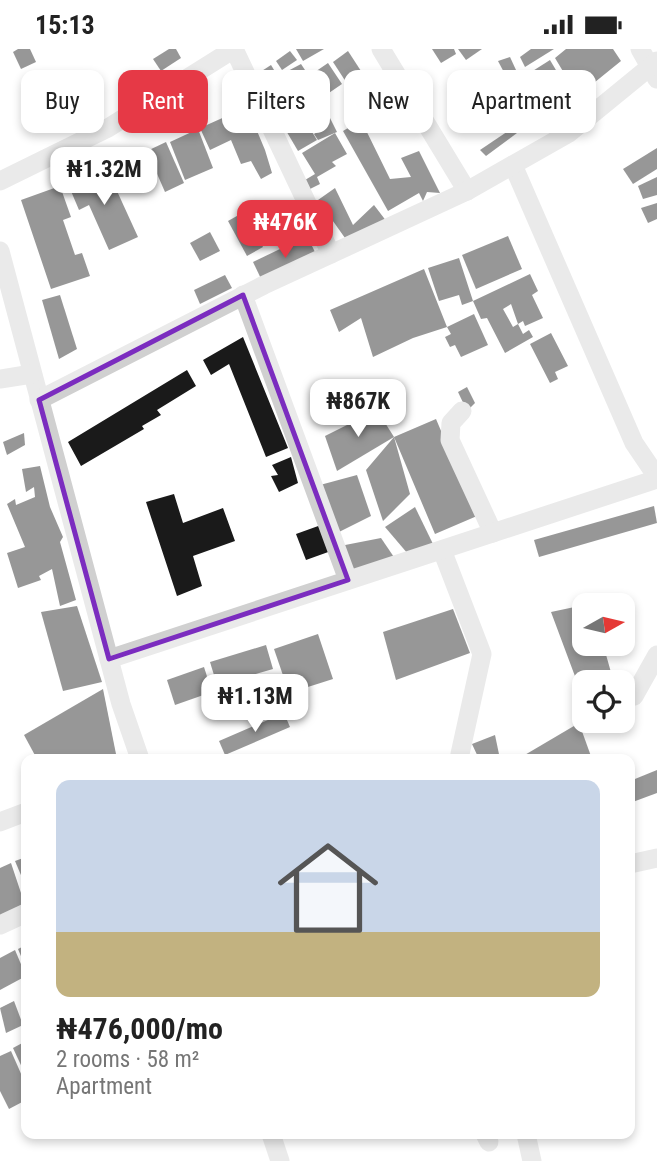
<!DOCTYPE html>
<html lang="en">
<head>
<meta charset="utf-8">
<style>
	body { margin:0; font-family:"Roboto Condensed",sans-serif; background:#f6f6f6; color:#222; height:100vh; display:flex; flex-direction:column; font-size:26px; white-space:nowrap }
	* { box-sizing:border-box; margin:0 }
	p { font-size:23px; color:#767676 }
	.icon { flex:none; width:38px; height:38px; fill:none; stroke:currentColor; stroke-width:2; stroke-linecap:round; stroke-linejoin:round }
	.map { position:relative; flex:1; overflow:hidden }
	.drawer { position:absolute; left:21px; top:705px; width:614px; height:385px; display:flex; flex-direction:column; background:#fff; border-radius:14px; box-shadow:0 4px 10px #0003 }
	.drawer>* { flex:none }
	.top-card { position:absolute; left:21px; top:21px; width:616px; height:63px; display:flex; gap:14px }
	.needle { width:46px; rotate:82deg }
	.buttons { position:absolute; left:572px; top:544px; display:grid; gap:14px }
	.buttons a { display:grid; place-items:center; width:63px; height:63px; border-radius:14px; background:#fff; box-shadow:0 4px 10px #0003; font-size:35px }
	.price { position:absolute; translate:-50% -60px; padding:0 16px; border-radius:14px; background:#fff; color:#222; font-size:23px; line-height:46px; filter:drop-shadow(0 2px 4px #0008) }
	.price::after { content:''; position:absolute; left:50%; top:42px; width:21px; height:16px; margin-left:-10px; background:inherit; clip-path:polygon(0 0,100% 0,50% 100%) }
	.price.active { background:#e63946; color:#fff }
	ul { padding:0; list-style:none }
	li { display:grid; align-content:center; gap:14px; height:371px; padding:0 35px }
	li+li { border-top:2px solid #e0e0e0 }
	li span { display:grid; place-items:center; height:217px; border-radius:14px; color:#555 }
	li>.icon { margin-inline-start:auto }
	span .icon { width:126px; height:126px; fill:#fffc; stroke-width:1 }
	li b { font-size:30px }
	.pill { padding:0 24px; border-radius:14px; background:#fff; box-shadow:0 4px 10px #0003; font-size:24px; line-height:63px }
	.pill.active { background:#e63946; color:#fff }
	.status { display:flex; justify-content:space-between; align-items:center; height:49px; padding:0 35px; background:#fff; direction:ltr }
	.status svg { height:19px; fill:currentColor }
	.map>svg:first-child { display:block }
</style>
</head>
<body>
<div class="status"><b>15:13</b><svg viewBox="0 0 49 12"><path d="M0 12V9h3v3zM5 12V6h3v6zM10 12V3h3v9zM15 12V0h3v12zM26 1h20v11H26zM47 4h2v5h-2z"/></svg></div>
<div class="map">
<svg width="657" height="1112" viewBox="0 0 657 1112">
	<rect width="100%" height="100%" fill="#fff"/>
	<g fill="#1a1a1a" fill-rule="evenodd">
		<polygon points="18,0 30,0 36,13 21,20 13,3"/>
		<polygon points="169,0 176,0 181,9 161,22 153,10"/>
		<polygon points="296,0 324,0 303,12"/>
		<polygon points="432,0 454,0 456,5 441,14"/>
		<polygon points="458,0 482,0 466,11"/>
		<polygon points="531,0 554,0 525,18 520,8"/>
		<polygon points="566,0 613,0 621,12 558,63 547,49 570,34 555,9"/>
		<polygon points="290,2 297,11 282,21 276,12"/>
		<polygon points="348,2 361,22 346,33 333,13"/>
		<polygon points="510,8 528,47 519,52 498,12"/>
		<polygon points="550,11 563,33 540,47 528,25"/>
		<polygon points="328,14 342,35 323,48 309,27 337,83 318,91 314,85 319,82 286,23 301,15 309,27"/>
		<polygon points="271,16 317,91 298,102 254,27"/>
		<polygon points="507,38 512,47 499,54 493,45"/>
		<polygon points="511,50 523,66 514,73 502,59"/>
		<polygon points="483,53 494,73 477,83 465,65"/>
		<polygon points="247,58 265,101 272,124 261,130 251,112 241,115 231,91 210,101 200,79"/>
		<polygon points="361,71 390,130 411,128 401,109 419,102 440,144 427,143 423,152 419,144 388,162 343,82"/>
		<polygon points="514,78 517,84 486,107 480,101"/>
		<polygon points="198,80 213,119 185,131 170,93"/>
		<polygon points="335,84 347,105 332,113 336,117 317,128 320,135 310,140 305,131 315,125 302,104"/>
		<polygon points="166,93 184,134 165,143 147,102"/>
		<polygon points="657,99 657,120 633,135 623,120"/>
		<polygon points="106,118 138,188 109,201 89,156 79,161 68,135"/>
		<polygon points="657,128 657,146 643,150 638,137"/>
		<polygon points="60,137 71,168 63,171 75,206 82,204 90,227 51,240 21,151"/>
		<polygon points="335,139 353,176 374,156 387,173 345,189 318,151"/>
		<polygon points="657,154 657,170 648,174 641,159"/>
		<polygon points="244,163 263,198 247,207 228,172"/>
		<polygon points="210,183 220,202 200,212 190,194"/>
		<polygon points="307,187 318,209 264,236 253,213"/>
		<polygon points="508,187 522,220 476,240 462,206"/>
		<path d="M459,209L473,252L530,225L538,242L532,246L543,269L525,277L523,272L518,275L523,285L529,281L533,288L505,304L487,269L481,270L473,252L462,256L459,246L439,252L428,219ZM511,255L518,275L513,278L503,260Z"/>
		<polygon points="424,220 447,278 474,265 488,296 461,308 455,296 450,298 445,288 451,285 447,278 413,289 373,308 361,269 339,283 330,261"/>
		<polygon points="225,226 232,239 200,255 194,241"/>
		<polygon points="60,246 77,300 59,310 42,251"/>
		<polygon points="551,284 568,317 555,323 558,330 550,334 530,295"/>
		<polygon points="243,288 288,399 266,408 229,315 211,326 203,311"/>
		<polygon points="187,321 196,337 157,361 161,366 142,377 144,380 81,417 68,393"/>
		<polygon points="329,335 336,359 319,369 310,343"/>
		<polygon points="467,338 475,354 467,362 458,343"/>
		<polygon points="377,361 394,388 337,422 325,387"/>
		<polygon points="436,370 477,467 435,485 394,388 410,445 383,472 366,421 394,388"/>
		<polygon points="24,384 25,396 7,406 3,393"/>
		<polygon points="291,408 298,434 279,443 271,427 278,426 272,416"/>
		<polygon points="40,417 50,458 63,488 60,493 76,551 60,557 52,520 39,527 41,531 18,539 7,504 25,498 7,455 15,450 16,456 35,448 34,438 26,443 22,420"/>
		<polygon points="357,426 371,467 337,484 320,436"/>
		<polygon points="174,445 183,474 223,459 235,492 193,507 202,537 177,547 146,453"/>
		<polygon points="654,457 657,474 539,508 534,491"/>
		<polygon points="415,458 433,495 408,505 385,478"/>
		<polygon points="321,476 331,502 306,511 296,485"/>
		<polygon points="381,489 398,514 348,531 340,497"/>
		<polygon points="584,556 584,595 603,595 614,634 584,634 582,646 551,563"/>
		<polygon points="77,557 102,633 63,642 41,563"/>
		<polygon points="453,560 470,604 396,631 383,583"/>
		<polygon points="318,585 333,630 289,644 274,600"/>
		<polygon points="266,596 273,620 217,636 210,613"/>
		<polygon points="204,618 212,643 175,656 167,631"/>
		<polygon points="103,640 117,710 37,710 24,686"/>
		<polygon points="284,664 290,678 225,706 219,692"/>
		<polygon points="579,674 592,710 524,710 523,707"/>
		<polygon points="495,686 500,710 479,710 472,695"/>
		<polygon points="657,721 657,744 630,754 630,732"/>
		<polygon points="26,808 26,838 15,812"/>
		<polygon points="11,814 26,859 0,870 0,819"/>
		<polygon points="26,896 26,919 18,900"/>
		<polygon points="15,901 26,927 0,941 0,909"/>
		<polygon points="14,952 23,976 6,984 0,959"/>
		<polygon points="26,992 26,1027 13,999"/>
		<polygon points="11,1002 26,1036 26,1051 9,1060 0,1042 0,1007"/>
	</g>
	<g fill="none" stroke-linecap="round" stroke-linejoin="round">
		<g stroke="#d0d0d0" stroke-width="19">
			<polyline points="234,0 331,205"/>
			<polyline points="381,0 467,142"/>
			<polyline points="640,0 657,30"/>
			<polyline points="513,116 634,394 657,428"/>
			<polyline points="0,132 108,79 234,0"/>
			<polyline points="0,202 121,655 140,710"/>
			<polyline points="243,246 348,531"/>
			<polyline points="0,330 32,325"/>
			<polyline points="39,351 264,236 467,142 569,84 657,12"/>
			<polyline points="462,362 451,374 450,391 493,484"/>
			<polyline points="442,501 482,605 460,705"/>
			<polyline points="109,610 657,430"/>
			<polyline points="634,647 657,606"/>
			<polyline points="0,773 26,763"/>
			<polyline points="630,815 657,809"/>
			<polyline points="0,876 26,864"/>
			<polyline points="271,1085 280,1112"/>
			<polyline points="485,1085 489,1093"/>
			<polyline points="526,1085 532,1112"/>
		</g>
	</g>
	<path d="M0 0H657V1112H0ZM243,246L348,531L109,610L39,351Z" fill="#fff" fill-opacity=".55" fill-rule="evenodd"/>
	<path fill="none" stroke="#7b2cbf" stroke-width="5" stroke-linejoin="round" d="M243,246L348,531L109,610L39,351Z"/>
</svg>
<div class="buttons">
<a><svg class="needle" viewBox="-14 -14 28 28"><path d="M0-13l5 13h-10z" fill="#e53935"/><path d="M0 13l5-13h-10z" fill="#767676"/></svg></a>
<a><svg class="icon" aria-label="locate" viewBox="0 0 24 24"><circle cx="12" cy="12" r="6"/><path d="M12 2v4M12 18v4M2 12h4M18 12h4"/></svg></a>
</div>
<b class="price" style="left:104px;top:158px">₦1.32M</b>
<b class="price active" style="left:285px;top:211px">₦476K</b>
<b class="price" style="left:358px;top:390px">₦867K</b>
<b class="price" style="left:255px;top:685px">₦1.13M</b>
<div class="top-card">
<a class="pill">Buy</a>
<a class="pill active">Rent</a>
<a class="pill">Filters</a>
<a class="pill">New</a>
<a class="pill">Apartment</a>
</div>
<section class="drawer">
<ul>
<li><span style="background:linear-gradient(#c9d6e8 70%,#c2b280 0)"><svg class="icon" aria-label="home" viewBox="0 0 24 24"><path d="M3 11l9-7 9 7M6 9v11h12V9"/></svg></span><div><b>₦476,000/mo</b><p>2 rooms · 58 m²</p><p>Apartment</p></div></li>
</ul>
</section>
</div>
</body>
</html>
